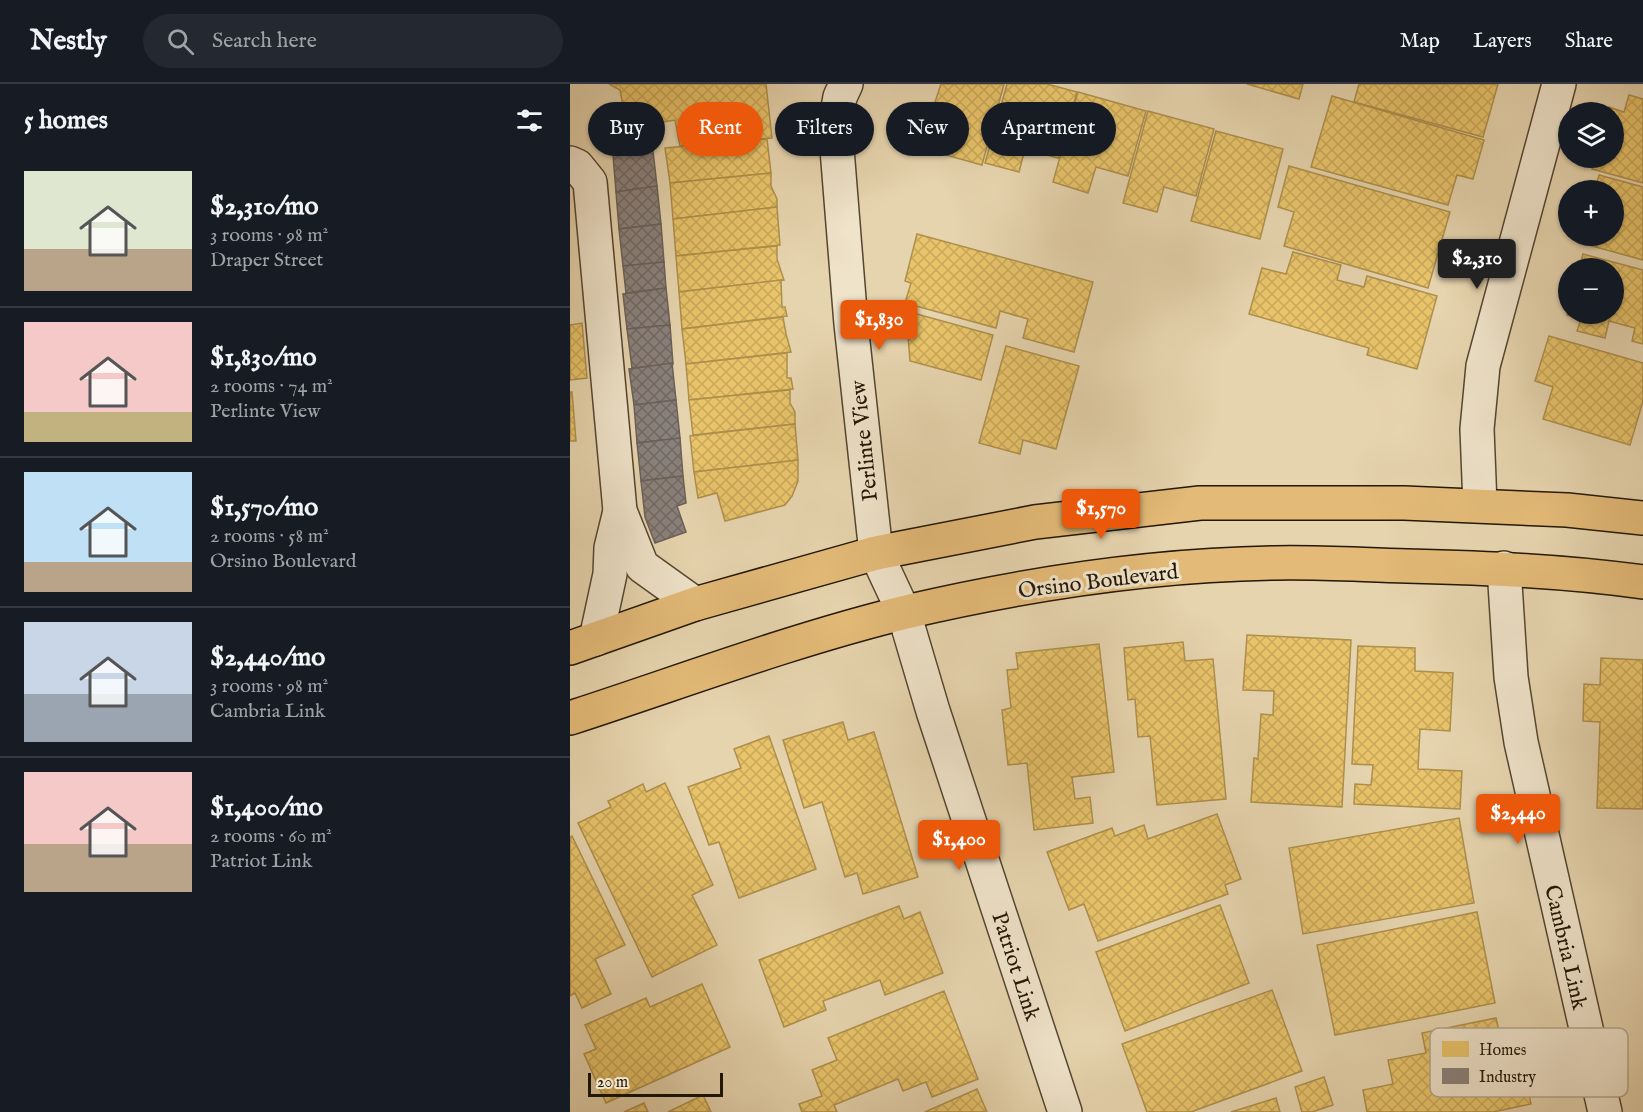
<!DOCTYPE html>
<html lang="en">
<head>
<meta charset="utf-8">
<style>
	body { margin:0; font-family:"IM FELL English",serif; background:#242831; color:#f1f3f6; height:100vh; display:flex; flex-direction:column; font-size:22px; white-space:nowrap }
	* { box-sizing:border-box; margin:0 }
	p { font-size:20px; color:#9ea1a6 }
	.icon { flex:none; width:33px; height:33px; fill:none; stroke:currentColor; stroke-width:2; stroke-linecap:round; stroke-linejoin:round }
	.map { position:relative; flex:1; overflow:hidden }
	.side { display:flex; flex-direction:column; background:#171b24; width:570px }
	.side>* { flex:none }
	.hud { position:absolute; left:18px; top:18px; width:570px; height:54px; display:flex; gap:12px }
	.buttons { position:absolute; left:988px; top:18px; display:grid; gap:12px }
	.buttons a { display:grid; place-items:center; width:66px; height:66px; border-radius:50%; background:#171b24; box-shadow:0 2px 4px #0004; font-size:30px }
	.scale { position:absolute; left:18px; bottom:15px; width:135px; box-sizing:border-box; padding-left:6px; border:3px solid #231706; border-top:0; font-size:16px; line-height:21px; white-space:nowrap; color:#231706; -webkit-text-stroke:4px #efe3ca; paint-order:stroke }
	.price { position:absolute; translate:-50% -51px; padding:0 14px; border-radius:6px; background:#ea580c; color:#fff; font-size:20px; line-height:39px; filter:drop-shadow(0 2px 3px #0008) }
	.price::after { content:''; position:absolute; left:50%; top:36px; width:18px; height:14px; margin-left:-9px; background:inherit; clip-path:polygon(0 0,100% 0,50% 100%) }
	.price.current { background:#222; color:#fff }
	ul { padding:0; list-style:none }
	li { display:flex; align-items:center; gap:18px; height:150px; padding:0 24px }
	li+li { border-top:2px solid #363941 }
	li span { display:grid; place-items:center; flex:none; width:168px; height:120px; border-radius:0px; color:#555 }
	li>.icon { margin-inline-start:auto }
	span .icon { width:72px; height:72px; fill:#fffc; stroke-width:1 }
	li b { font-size:26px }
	h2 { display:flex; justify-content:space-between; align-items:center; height:72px; padding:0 24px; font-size:26px }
	.chip { padding:0 21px; border-radius:27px; background:#171b24; box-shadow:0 2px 4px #0004; font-size:21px; line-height:54px }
	.chip.current { background:#ea580c; color:#fff }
	header { display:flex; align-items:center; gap:36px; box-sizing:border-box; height:84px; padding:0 30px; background:#171b24; border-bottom:2px solid #363941 }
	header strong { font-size:28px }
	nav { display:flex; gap:33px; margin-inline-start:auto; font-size:21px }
	.search { width:420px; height:54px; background:#242831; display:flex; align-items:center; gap:15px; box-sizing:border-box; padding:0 21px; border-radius:33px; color:#9ea1a6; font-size:22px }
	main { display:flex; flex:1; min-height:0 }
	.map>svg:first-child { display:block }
</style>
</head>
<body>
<header>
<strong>Nestly</strong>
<div class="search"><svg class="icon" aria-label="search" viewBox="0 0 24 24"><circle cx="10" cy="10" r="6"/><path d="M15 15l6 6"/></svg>Search here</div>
<nav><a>Map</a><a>Layers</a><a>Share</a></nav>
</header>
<main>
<section class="side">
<h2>5 homes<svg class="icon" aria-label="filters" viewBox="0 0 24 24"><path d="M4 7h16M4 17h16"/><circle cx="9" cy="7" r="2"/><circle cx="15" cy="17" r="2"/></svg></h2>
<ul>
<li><span style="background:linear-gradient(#dfe7d0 65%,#b9a48a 0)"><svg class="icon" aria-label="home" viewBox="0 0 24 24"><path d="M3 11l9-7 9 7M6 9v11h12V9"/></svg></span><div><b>$2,310/mo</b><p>3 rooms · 98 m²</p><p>Draper Street</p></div></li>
<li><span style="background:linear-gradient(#f6c9c9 75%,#c2b280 0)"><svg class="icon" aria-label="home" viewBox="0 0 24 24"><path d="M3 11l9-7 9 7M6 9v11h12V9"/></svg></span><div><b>$1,830/mo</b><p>2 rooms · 74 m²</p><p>Perlinte View</p></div></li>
<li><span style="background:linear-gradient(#bfe0f5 75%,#b9a48a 0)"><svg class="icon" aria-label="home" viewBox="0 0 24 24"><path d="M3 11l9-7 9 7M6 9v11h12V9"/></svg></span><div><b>$1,570/mo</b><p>2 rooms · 58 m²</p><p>Orsino Boulevard</p></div></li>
<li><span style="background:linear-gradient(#c9d6e8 60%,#9aa5b1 0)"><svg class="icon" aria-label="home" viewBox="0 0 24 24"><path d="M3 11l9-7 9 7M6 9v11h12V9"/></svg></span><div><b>$2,440/mo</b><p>3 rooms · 98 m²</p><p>Cambria Link</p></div></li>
<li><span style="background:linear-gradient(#f6c9c9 60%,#b9a48a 0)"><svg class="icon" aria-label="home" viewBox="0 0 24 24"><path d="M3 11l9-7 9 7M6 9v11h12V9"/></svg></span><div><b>$1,400/mo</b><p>2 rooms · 60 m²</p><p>Patriot Link</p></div></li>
</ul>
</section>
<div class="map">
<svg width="1073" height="1028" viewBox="0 0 1073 1028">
	<defs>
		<pattern id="homes-cross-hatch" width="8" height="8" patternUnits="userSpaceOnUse" patternTransform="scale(1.5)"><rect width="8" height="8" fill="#e9c46a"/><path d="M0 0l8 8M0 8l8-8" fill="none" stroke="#c8a85a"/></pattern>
		<pattern id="industry-cross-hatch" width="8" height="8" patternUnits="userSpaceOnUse" patternTransform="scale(1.5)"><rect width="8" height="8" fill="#8a817c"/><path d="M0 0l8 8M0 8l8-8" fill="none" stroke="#706964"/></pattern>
	</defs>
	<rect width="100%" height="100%" fill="#e6d4ae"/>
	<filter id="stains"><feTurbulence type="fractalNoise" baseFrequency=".00333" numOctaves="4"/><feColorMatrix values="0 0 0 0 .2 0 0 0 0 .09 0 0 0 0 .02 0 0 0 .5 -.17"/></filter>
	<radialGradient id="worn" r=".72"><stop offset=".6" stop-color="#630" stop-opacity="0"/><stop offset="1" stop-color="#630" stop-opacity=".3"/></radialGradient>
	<g fill="url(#homes-cross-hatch)" stroke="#ae904c" stroke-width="1.5">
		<polygon points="39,0 196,0 202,54 110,62 105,36 75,41 74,24 54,27 50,6"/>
		<polygon points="371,0 434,0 412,81 347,63 356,32 360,33"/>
		<polygon points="437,0 477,0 507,8 488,74 455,65 449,88 415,79"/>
		<polygon points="677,0 733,0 729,15"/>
		<polygon points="789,0 928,0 913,53 784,18"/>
		<polygon points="508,8 576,27 558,92 526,83 518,109 483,98"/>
		<polygon points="1059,11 1073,15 1073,99 1022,85 1025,74 1044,74 1044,28 1037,28 1039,23 1054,28"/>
		<polygon points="762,12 914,56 903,95 887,91 878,121 741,83"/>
		<polygon points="578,27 644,45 626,112 594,103 587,128 553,119"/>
		<polygon points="646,47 713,65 690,155 621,137"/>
		<polygon points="197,55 201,89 100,99 95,64"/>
		<polygon points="719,82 880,128 858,204 714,162 724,128 708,123"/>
		<polygon points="201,89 201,102 207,115 207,123 103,135 100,99"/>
		<polygon points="1029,91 1073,103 1073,176 1011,159 1013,152 1044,152 1044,106 1025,106"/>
		<polygon points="207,123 210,161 106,172 103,135"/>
		<polygon points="347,150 523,198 504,268 453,254 458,235 430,227 426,244 335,219 341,199 335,197"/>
		<polygon points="207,162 207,175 214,196 109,208 106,172"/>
		<polygon points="723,168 771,181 767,196 794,203 797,192 867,212 847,285 797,271 799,264 679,230 692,184 716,190"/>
		<polygon points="1013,170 1073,186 1073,260 1062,257 1065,244 1039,237 1035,254 1007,247 1011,235 997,231 999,222 999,230 1044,230 1044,184 1009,184"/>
		<polygon points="211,196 212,223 215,223 217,232 112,245 109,208"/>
		<polygon points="336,227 423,251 411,296 340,277"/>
		<polygon points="213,233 216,250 221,268 116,280 112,245"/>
		<polygon points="12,239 17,294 0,296 0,241"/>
		<polygon points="979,252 1073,279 1073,317 1060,361 973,335 983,303 965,297"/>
		<polygon points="436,262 509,282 486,365 453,356 450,370 409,359"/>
		<polygon points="217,269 217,294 221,294 223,305 119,316 116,280"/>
		<polygon points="220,306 220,319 225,328 225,340 123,351 119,316"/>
		<polygon points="0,308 2,308 6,357 0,357"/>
		<polygon points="225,340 228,376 124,388 120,352"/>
		<polygon points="228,376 228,397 222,412 215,421 155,437 147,409 128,414 124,388"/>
		<polygon points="677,551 781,556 772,723 681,718 684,674 688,675 691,630 703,631 704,607 673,606"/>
		<polygon points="613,558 615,577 643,575 656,715 587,721 580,652 568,653 565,615 558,616 554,564"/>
		<polygon points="529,560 544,688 502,693 505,715 520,713 523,739 464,746 457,679 438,681 432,626 441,624 437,586 448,585 446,569"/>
		<polygon points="788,562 845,564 845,587 883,589 880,647 850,645 848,685 892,687 890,725 784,720 785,700 801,701 803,681 782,680"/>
		<polygon points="1031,574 1073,576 1073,725 1027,724 1030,638 1013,637 1014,600 1030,601"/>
		<polygon points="273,638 278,656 304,648 348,793 293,810 287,789 275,793 252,718 234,724 213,656"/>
		<polygon points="199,652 246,785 169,814 149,758 139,761 118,703 171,684 164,665"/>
		<polygon points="95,699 143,801 122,811 147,861 82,893 8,739 41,723 38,717 73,700 76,708"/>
		<polygon points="647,730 671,795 655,801 658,810 528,857 514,820 499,826 477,768 542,744 545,752 574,741 578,755"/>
		<polygon points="889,734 904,819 733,850 719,764"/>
		<polygon points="2,752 55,861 25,875 41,910 12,924 5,909 0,912 0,753"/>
		<polygon points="650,821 679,899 555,947 526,868"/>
		<polygon points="329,822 334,835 350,828 373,889 315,911 310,896 253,917 256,926 214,943 189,876"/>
		<polygon points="907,828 925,919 765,951 747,861"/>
		<polygon points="132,900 160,963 36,1019 14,970 26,965 15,941 76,914 80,923"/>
		<polygon points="702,906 732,987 621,1028 577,1028 552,960"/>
		<polygon points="374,907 408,995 362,1013 356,998 333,1007 328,995 264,1021 267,1028 232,1028 229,1020 252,1012 242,986 267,976 258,954"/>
		<polygon points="926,934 930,952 947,949 961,1020 923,1028 797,1028 793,1006 823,1000 818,976 856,969 852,949"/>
		<polygon points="754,993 763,1021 742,1028 732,1028 725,1003"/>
		<polygon points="407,1005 417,1028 355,1028"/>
		<polygon points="133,1011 141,1028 98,1028"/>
		<polygon points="706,1014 710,1028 661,1028"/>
		<polygon points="74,1019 78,1028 54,1028"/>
	</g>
	<g fill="url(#industry-cross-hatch)" stroke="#6b6159" stroke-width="1.5">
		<polygon points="83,67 87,102 46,108 43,71"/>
		<polygon points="87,102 91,140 49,145 46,108"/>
		<polygon points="91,140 94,178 53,182 49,145"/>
		<polygon points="94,178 96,204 56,209 53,182"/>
		<polygon points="96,204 100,241 57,245 53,210"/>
		<polygon points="100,241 103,280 62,284 57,245"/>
		<polygon points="102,279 106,316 64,321 59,285"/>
		<polygon points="106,316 110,354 67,359 64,321"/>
		<polygon points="110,354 113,392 71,397 67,359"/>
		<polygon points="113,392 116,419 107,422 116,448 85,459 75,433 71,397"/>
	</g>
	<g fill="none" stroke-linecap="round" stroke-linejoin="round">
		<g stroke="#544630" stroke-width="36">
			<g id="minor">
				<polyline points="276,0 270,13 265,40 281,240 306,469 334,529 363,627 495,1028"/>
				<polyline points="0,79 7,82 20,98 50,427 72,482 125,520"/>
				<polyline points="910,421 907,345 913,282 989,0"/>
				<polyline points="934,484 941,593 951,658 1035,1028"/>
				<polyline points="26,555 40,490 41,464 50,427"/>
			</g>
		</g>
		<g stroke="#231706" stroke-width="36">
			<g id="major">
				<polyline points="0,564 125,520 306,469 465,438 630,419 834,419 997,426 1073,434"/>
				<path d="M0,634C111,598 222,556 336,528C456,500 581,481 705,479C749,478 794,481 837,482C916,484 995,487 1073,498"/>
			</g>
		</g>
		<use href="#minor" stroke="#efe3ca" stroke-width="33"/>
		<use href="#major" stroke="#e3ba77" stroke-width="33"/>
	</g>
	<g text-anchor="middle" stroke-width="6" stroke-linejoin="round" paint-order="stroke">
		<g font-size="22" fill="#231706" stroke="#efe3ca">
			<text transform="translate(293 357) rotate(-96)" y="8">Perlinte View</text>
			<text transform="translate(528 496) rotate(-7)" y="8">Orsino Boulevard</text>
			<text transform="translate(997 863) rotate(77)" y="8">Cambria Link</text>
			<text transform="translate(447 882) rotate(72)" y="8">Patriot Link</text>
		</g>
	</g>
	<rect x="860" y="944" width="198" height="69" rx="9" fill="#efe3ca" stroke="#b2a68f" stroke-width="1.5"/>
	<rect x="872" y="957" width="27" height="16" fill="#e9c46a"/>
	<rect x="872" y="984" width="27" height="16" fill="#8a817c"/>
	<g font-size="16" fill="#231706">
		<text x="909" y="971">Homes</text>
		<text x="909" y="998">Industry</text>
	</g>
	<rect width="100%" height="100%" filter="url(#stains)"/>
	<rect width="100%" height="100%" fill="url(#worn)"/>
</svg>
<div class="buttons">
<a><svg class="icon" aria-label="layers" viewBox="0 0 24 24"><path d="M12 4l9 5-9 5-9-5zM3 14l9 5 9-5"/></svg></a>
<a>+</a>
<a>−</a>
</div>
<div class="scale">20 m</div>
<b class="price current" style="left:907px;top:206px">$2,310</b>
<b class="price" style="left:309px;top:267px">$1,830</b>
<b class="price" style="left:531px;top:456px">$1,570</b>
<b class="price" style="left:948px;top:761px">$2,440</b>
<b class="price" style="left:389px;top:787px">$1,400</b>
<div class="hud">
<a class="chip">Buy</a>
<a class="chip current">Rent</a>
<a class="chip">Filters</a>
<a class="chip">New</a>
<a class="chip">Apartment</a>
</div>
</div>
</main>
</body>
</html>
